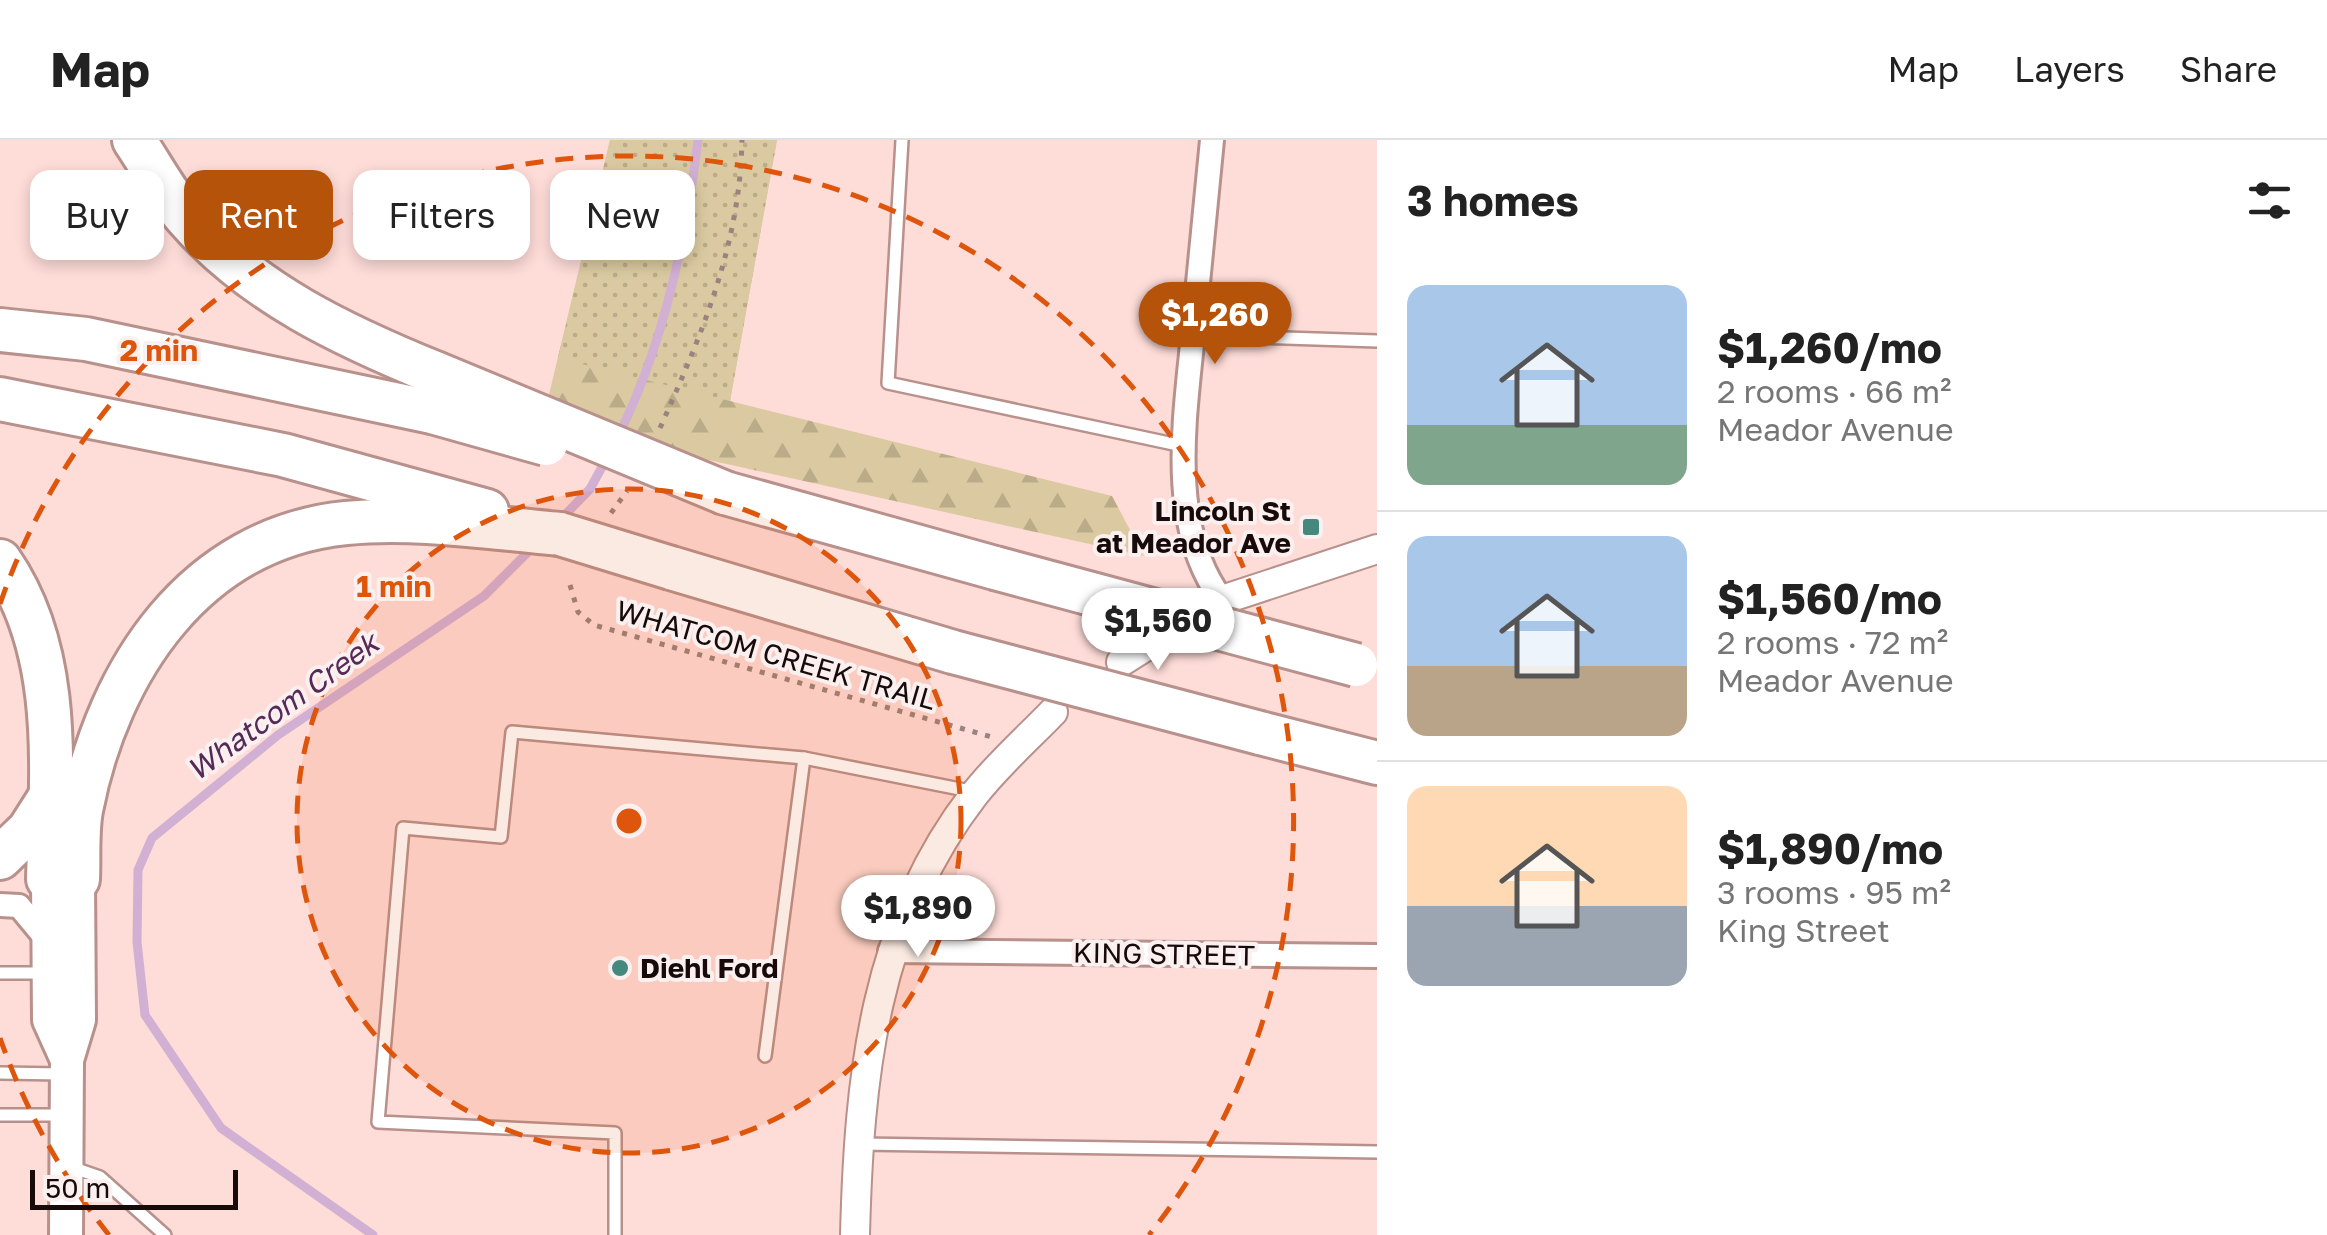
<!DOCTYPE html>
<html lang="en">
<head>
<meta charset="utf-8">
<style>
	body { margin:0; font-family:"Golos Text",sans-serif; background:#f6f6f6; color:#222; height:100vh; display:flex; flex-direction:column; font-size:38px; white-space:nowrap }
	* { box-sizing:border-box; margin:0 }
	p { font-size:32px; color:#767676 }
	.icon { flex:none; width:55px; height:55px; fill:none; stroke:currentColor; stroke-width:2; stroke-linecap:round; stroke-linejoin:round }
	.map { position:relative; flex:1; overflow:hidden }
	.side { display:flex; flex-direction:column; background:#fff; width:950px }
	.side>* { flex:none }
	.guide { position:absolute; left:30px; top:30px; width:950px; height:90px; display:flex; gap:20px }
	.scale { position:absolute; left:30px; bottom:25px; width:208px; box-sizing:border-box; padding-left:10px; border:5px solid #170a08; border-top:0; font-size:28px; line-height:35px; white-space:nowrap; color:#170a08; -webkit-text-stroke:8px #f9f0ef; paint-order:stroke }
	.price { position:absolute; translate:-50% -85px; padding:0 22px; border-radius:35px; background:#fff; color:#222; font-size:32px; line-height:65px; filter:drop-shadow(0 2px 5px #0008) }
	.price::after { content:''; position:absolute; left:50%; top:60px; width:30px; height:22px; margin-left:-15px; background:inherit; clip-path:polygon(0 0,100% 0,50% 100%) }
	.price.on { background:#b45309; color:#fff }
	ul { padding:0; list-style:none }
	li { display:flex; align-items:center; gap:30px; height:250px; padding:0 30px }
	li+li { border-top:2px solid #e0e0e0 }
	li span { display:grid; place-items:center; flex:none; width:280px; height:200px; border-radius:20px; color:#555 }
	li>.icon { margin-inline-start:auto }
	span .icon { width:120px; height:120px; fill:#fffc; stroke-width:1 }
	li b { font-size:42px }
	h2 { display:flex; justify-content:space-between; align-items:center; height:120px; padding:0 30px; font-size:42px }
	.chip { padding:0 35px; border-radius:20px; background:#fff; box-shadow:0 5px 15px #0003; font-size:35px; line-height:90px }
	.chip.on { background:#b45309; color:#fff }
	header { display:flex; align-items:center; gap:60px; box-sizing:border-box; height:140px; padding:0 50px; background:#fff; border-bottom:2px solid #e0e0e0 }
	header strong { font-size:48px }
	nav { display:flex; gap:55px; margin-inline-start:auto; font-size:35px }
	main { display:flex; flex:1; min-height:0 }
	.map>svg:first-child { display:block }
</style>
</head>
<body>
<header>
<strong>Map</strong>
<nav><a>Map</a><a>Layers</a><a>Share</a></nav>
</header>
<main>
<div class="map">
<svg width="1377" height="1095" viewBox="0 0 1377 1095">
	<defs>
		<pattern id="forest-firs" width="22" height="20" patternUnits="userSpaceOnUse" patternTransform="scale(2.5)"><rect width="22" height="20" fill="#dbcaa1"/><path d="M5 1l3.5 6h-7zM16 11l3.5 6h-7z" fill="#bbac89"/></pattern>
		<pattern id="park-dots" width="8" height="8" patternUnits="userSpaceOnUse" patternTransform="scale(2.5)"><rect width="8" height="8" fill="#dbcaa1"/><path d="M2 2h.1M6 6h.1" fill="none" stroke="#bbac89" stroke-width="1.8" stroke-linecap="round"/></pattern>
	</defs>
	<rect width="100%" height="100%" fill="#fedcd8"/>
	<polygon fill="url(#forest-firs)" points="610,0 777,0 730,261 1112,356 1144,416 704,319 547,263"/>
	<polygon fill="url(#park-dots)" points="610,0 777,0 730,261 558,218"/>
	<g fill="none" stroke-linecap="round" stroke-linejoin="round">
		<g stroke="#d2b0d4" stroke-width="9">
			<path d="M617,298C663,208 686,99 698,0"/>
			<polyline points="561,379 590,349 608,316"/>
			<polyline points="373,1095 221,988 145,875 137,802 138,730 152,698 278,595 484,456 536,404"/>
		</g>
		<g stroke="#b8918c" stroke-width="16">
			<g id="service">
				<polyline points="902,0 888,243 1183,306"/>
				<polyline points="1193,195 1377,201"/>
				<polyline points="0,833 46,833"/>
				<polyline points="765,916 804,618"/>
				<polyline points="0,933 62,934"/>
				<polyline points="0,975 62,975"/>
				<polyline points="861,1004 1377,1012"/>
				<polyline points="68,1026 100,1037 165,1095"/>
				<polyline points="615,1095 615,993 378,982 403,688 501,697 512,592 804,618 975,652"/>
			</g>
		</g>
		<g stroke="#b8918c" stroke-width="28">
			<g id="minor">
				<path d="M1212,0C1206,61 1200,123 1194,184C1186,272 1165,384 1222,460"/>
				<polyline points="0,765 19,766 48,801"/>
				<polyline points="890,811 1377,816"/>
			</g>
		</g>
		<g stroke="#b8918c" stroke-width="32">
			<g id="tertiary">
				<polyline points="1222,460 1377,409"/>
				<polyline points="1121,522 1164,495"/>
				<path d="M855,1095C859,937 874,784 974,655C997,625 1027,599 1053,572"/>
			</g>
		</g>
		<g stroke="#b8918c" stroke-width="38">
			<g id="secondary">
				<polyline points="48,739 49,880 67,920"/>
				<polyline points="66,1095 67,920 79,880 78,739"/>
			</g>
		</g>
		<g stroke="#b8918c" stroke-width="48">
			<g id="motorway">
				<path d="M134,0C151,25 166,54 186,77C252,153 344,196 435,233"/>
				<polyline points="0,190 86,199 432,272"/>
				<polyline points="0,259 283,315 487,371"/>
				<polyline points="725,353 995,428"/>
				<path d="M0,421C64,513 51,633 48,739"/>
				<polyline points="671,428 953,512"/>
				<polyline points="1260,593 1377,623"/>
				<polyline points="0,718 29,690 50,657"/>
				<path d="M78,739C79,717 77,692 81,670C108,530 195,398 346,383C415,376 490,388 560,394"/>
			</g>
		</g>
		<g stroke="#9b827f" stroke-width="5" stroke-dasharray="5 8" stroke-linecap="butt">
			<path d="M660,288C702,194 740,105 742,0"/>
			<polyline points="611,373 627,351"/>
			<polyline points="570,445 578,472 594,485 992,597"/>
		</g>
		<use href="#service" stroke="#fff" stroke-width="11"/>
		<use href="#minor" stroke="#fff" stroke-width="22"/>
		<use href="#tertiary" stroke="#fff" stroke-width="28"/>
		<use href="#secondary" stroke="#fff" stroke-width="32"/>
		<use href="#motorway" stroke="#fff" stroke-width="42"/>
		<g stroke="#b8918c" stroke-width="48" stroke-linecap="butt">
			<g id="motorway-bridge">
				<polyline points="435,233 725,353"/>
				<polyline points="432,272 546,304"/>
				<polyline points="560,394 671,428"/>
				<polyline points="995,428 1356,525"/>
				<polyline points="953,512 1260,593"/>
			</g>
		</g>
		<use href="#motorway-bridge" stroke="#fff" stroke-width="42"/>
	</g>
	<circle cx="629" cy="681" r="332" fill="#de550c" fill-opacity=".12"/>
	<g fill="none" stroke="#de550c" stroke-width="5" stroke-dasharray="18 12">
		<circle cx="629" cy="681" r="332"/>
		<path d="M109 1095A665 665 0 0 1 0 898M0 464A665 665 0 1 1 1149 1095"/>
	</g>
	<g fill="#45897e" stroke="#f9f0ef" stroke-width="4">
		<rect x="1301" y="377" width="20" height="20" rx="5"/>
		<circle cx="620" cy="828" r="10"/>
	</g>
	<g text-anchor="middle" stroke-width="8" stroke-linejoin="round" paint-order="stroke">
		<g font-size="28" font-weight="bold" fill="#170a08" stroke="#f9f0ef" text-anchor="end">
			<text x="1291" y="381">Lincoln St<tspan x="1291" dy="32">at Meador Ave</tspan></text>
			<text x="640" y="838" text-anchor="start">Diehl Ford</text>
		</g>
		<g font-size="28" fill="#170a08" stroke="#f9f0ef">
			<text transform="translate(776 515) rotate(16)" y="10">WHATCOM CREEK TRAIL</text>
			<text transform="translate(1164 814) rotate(1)" y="10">KING STREET</text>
		</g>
		<g font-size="30" font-style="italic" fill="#552a58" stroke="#f9f0ef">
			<text transform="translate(283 567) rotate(-36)" y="10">Whatcom Creek</text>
		</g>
	</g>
	<circle cx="629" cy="681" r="15" fill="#de550c" stroke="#f9f0ef" stroke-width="5"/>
	<g font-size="30" text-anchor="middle" font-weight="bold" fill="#de550c" stroke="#f9f0ef" stroke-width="8" stroke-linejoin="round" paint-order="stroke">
		<text x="159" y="221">2 min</text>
		<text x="394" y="457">1 min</text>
	</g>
</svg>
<div class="scale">50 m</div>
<b class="price on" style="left:1215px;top:227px">$1,260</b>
<b class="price" style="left:1158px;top:533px">$1,560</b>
<b class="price" style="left:918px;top:820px">$1,890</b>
<div class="guide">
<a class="chip">Buy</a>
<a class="chip on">Rent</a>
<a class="chip">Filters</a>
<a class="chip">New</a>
</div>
</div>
<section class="side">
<h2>3 homes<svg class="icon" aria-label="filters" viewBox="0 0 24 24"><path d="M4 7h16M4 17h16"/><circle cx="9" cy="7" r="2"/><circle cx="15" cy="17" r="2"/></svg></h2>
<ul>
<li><span style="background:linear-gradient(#a9c7e8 70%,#7fa58c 0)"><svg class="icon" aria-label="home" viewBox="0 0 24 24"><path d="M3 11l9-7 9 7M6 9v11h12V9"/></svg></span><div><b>$1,260/mo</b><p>2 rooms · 66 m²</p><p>Meador Avenue</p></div></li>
<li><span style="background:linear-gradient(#a9c7e8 65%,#b9a48a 0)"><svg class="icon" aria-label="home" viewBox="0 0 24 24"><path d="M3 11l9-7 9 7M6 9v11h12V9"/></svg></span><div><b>$1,560/mo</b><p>2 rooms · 72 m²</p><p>Meador Avenue</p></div></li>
<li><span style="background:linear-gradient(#ffd9b3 60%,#9aa5b1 0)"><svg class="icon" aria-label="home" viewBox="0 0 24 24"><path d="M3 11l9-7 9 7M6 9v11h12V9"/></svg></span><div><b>$1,890/mo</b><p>3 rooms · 95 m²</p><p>King Street</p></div></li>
</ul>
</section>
</main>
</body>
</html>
